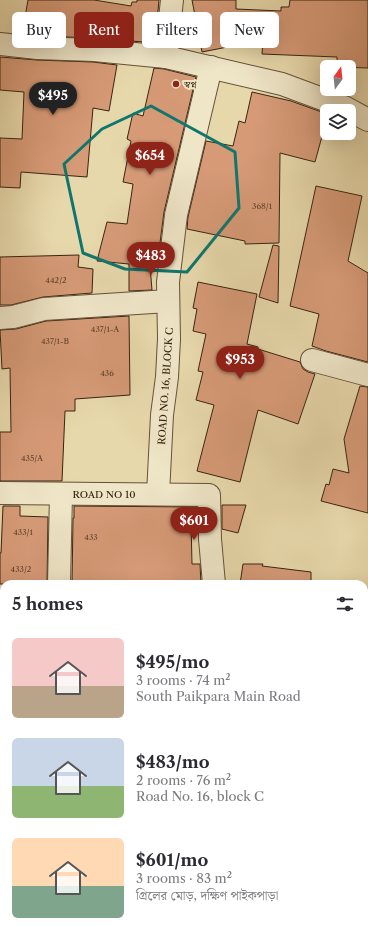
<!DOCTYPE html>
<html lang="en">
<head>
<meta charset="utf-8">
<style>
	body { margin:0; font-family:"Libre Caslon Text","Noto Serif Bengali",serif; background:#f2f2f3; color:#2b2b33; height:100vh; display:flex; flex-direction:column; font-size:15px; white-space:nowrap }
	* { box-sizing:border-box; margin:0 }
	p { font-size:13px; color:#7c7c81 }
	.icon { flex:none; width:22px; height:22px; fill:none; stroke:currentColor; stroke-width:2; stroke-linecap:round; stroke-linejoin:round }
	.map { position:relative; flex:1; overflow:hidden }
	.details { position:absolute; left:0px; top:580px; width:368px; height:356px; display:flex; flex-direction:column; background:#fff; border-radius:12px 12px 0 0; box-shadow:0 4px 16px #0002 }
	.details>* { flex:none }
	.hud { position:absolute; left:12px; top:12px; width:344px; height:36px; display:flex; gap:8px }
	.needle { width:26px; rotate:15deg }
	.buttons { position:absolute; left:320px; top:60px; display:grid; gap:8px }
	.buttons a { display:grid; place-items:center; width:36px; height:36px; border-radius:6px; background:#fff; box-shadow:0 4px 16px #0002; font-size:20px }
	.price { position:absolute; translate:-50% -34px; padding:0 9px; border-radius:14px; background:#8f2418; color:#fff; font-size:13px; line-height:26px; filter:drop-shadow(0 1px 2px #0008) }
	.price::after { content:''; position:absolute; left:50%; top:24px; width:12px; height:9px; margin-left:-6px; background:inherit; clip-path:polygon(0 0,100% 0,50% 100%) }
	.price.active { background:#222; color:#fff }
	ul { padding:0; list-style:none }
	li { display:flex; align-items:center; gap:12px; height:100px; padding:0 12px }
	li span { display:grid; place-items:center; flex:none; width:112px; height:80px; border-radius:6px; color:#555 }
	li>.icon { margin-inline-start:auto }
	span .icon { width:48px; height:48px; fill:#fffc; stroke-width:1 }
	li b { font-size:17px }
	h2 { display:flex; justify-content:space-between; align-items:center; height:48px; padding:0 12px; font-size:17px }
	.tag { padding:0 14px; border-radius:6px; background:#fff; box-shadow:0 4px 16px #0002; font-size:14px; line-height:36px }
	.tag.active { background:#8f2418; color:#fff }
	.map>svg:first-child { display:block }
</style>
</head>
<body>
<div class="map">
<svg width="368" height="936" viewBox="0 0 368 936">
	<rect width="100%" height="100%" fill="#e7d8ab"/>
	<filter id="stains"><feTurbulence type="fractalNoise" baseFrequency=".005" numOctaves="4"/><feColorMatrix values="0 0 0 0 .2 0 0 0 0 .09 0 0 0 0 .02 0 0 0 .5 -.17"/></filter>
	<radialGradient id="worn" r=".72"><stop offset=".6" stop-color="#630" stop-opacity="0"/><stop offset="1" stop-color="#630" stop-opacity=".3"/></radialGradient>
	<g fill="#d69a77" stroke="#382412">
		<polygon points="28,0 94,0 131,6 132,2 137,2 137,0 159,0 155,43 95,38 38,36 22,34"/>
		<polygon points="192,0 236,0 236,9 281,11 281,7 289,7 290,0 368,0 368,68 337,67 337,57 262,54 263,40 202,52"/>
		<polygon points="0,57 37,60 93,62 117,65 109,111 93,108 87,177 21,172 20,188 0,187 0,138 22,139 24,92 0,90"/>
		<polygon points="154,68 164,69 196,77 164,212 157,266 150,266 152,290 129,291 129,264 97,261 107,222 127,224 133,184 123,182 131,141 127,139 133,113 143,116"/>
		<polygon points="252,92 291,101 327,114 327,118 315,162 280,153 279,243 245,244 245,241 187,229 188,217 206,141 233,146 239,121 245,123"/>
		<polygon points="316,186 362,196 348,261 368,273 368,362 326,351 312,346 319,314 290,306"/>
		<polygon points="273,245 279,246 278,303 259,297"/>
		<polygon points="79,255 78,267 93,269 92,293 43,297 11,305 0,305 0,257"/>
		<polygon points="198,282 257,294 247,344 258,347 258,349 300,362 303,369 308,372 315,374 298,424 258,410 240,482 197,471 214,405 196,400 203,372 198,371 206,334 193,331 197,309 193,308"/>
		<polygon points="129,316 130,395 75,399 75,411 65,411 62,481 0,481 0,432 11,432 10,368 2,369 0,330 16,329 46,321"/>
		<polygon points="360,386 368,387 368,513 321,501 326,484 329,485 333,469 349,473 344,439"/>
		<polygon points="222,505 246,505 238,533 222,529"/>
		<polygon points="3,506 20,506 20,516 48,517 47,584 0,584 0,553 1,553"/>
		<polygon points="74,506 197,507 197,522 191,521 192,564 200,564 201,584 72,584 73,518 74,518"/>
		<polygon points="243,564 263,564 262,566 311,572 311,584 240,584"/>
	</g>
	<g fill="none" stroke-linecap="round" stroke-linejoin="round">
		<g stroke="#645138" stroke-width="24">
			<g id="street">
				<polyline points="0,44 37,48 94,50 166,57 282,84 344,107 368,120"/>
				<polyline points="166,57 172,0"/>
				<polyline points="0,318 13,317 44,309 168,301"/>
				<polyline points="312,360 368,375"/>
				<polyline points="0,493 209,495 210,539 214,584"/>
				<polyline points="158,494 162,415 167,377 169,339 168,282 176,215 211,67"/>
				<polyline points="59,584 61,494"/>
				<polyline points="364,649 368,649"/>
				<polyline points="364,781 368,784"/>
				<polyline points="163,932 163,936"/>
				<polyline points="315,932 315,936"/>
			</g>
		</g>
		<use href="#street" stroke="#efe6c8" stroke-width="22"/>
	</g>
	<path fill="none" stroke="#0f766e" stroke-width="3" stroke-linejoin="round" d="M151,106L235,152L239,208L187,272L125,269L83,253L64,164L102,129Z"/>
	<circle fill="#8f2418" stroke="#efe6c8" stroke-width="1.5" cx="176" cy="84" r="4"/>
	<g text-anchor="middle" stroke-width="4" stroke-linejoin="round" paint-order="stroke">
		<g font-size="8" fill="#60422b">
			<text x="262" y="209">368/1</text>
			<text x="56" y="283">442/2</text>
			<text x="105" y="332">437/1-A</text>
			<text x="55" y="344">437/1-B</text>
			<text x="107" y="376">436</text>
			<text x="32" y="461">435/A</text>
			<text x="23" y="535">433/1</text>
			<text x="91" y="540">433</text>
			<text x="21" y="572">433/2</text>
		</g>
		<g font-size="10" fill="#382412" stroke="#efe6c8" text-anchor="start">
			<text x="184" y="88">স্বপ্ন</text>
		</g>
		<g font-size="10" fill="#382412" stroke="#efe6c8">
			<text transform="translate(165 386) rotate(-86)" y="4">ROAD NO. 16, BLOCK C</text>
			<text x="104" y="498">ROAD NO 10</text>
		</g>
	</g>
	<rect width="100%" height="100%" filter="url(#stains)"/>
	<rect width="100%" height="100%" fill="url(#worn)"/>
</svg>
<div class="buttons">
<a><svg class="needle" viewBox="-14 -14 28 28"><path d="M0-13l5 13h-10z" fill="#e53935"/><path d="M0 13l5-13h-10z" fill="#7c7c81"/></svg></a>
<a><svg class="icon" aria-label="layers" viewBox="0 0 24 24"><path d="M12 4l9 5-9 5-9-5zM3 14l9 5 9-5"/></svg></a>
</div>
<b class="price active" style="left:53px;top:116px">$495</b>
<b class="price" style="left:150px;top:176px">$654</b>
<b class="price" style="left:151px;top:276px">$483</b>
<b class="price" style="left:240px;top:380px">$953</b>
<b class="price" style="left:194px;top:541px">$601</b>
<div class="hud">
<a class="tag">Buy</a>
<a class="tag active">Rent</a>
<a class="tag">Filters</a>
<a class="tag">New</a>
</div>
<section class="details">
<h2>5 homes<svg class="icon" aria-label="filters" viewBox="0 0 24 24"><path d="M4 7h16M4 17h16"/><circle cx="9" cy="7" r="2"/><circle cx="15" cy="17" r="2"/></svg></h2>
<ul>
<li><span style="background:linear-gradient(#f6c9c9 60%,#b9a48a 0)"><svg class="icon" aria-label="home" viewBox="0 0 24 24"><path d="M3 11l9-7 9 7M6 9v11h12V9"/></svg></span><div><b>$495/mo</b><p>3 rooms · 74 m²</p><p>South Paikpara Main Road</p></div></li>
<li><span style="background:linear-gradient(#c9d6e8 60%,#8fb573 0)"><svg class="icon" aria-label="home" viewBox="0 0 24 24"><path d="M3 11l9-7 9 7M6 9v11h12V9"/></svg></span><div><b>$483/mo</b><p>2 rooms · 76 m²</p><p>Road No. 16, block C</p></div></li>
<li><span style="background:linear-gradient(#ffd9b3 60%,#7fa58c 0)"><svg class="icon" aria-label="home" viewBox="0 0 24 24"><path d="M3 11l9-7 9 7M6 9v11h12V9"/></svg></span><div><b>$601/mo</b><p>3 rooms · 83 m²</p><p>গ্রিলের মোড়, দক্ষিণ পাইকপাড়া</p></div></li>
</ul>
</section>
</div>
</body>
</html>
